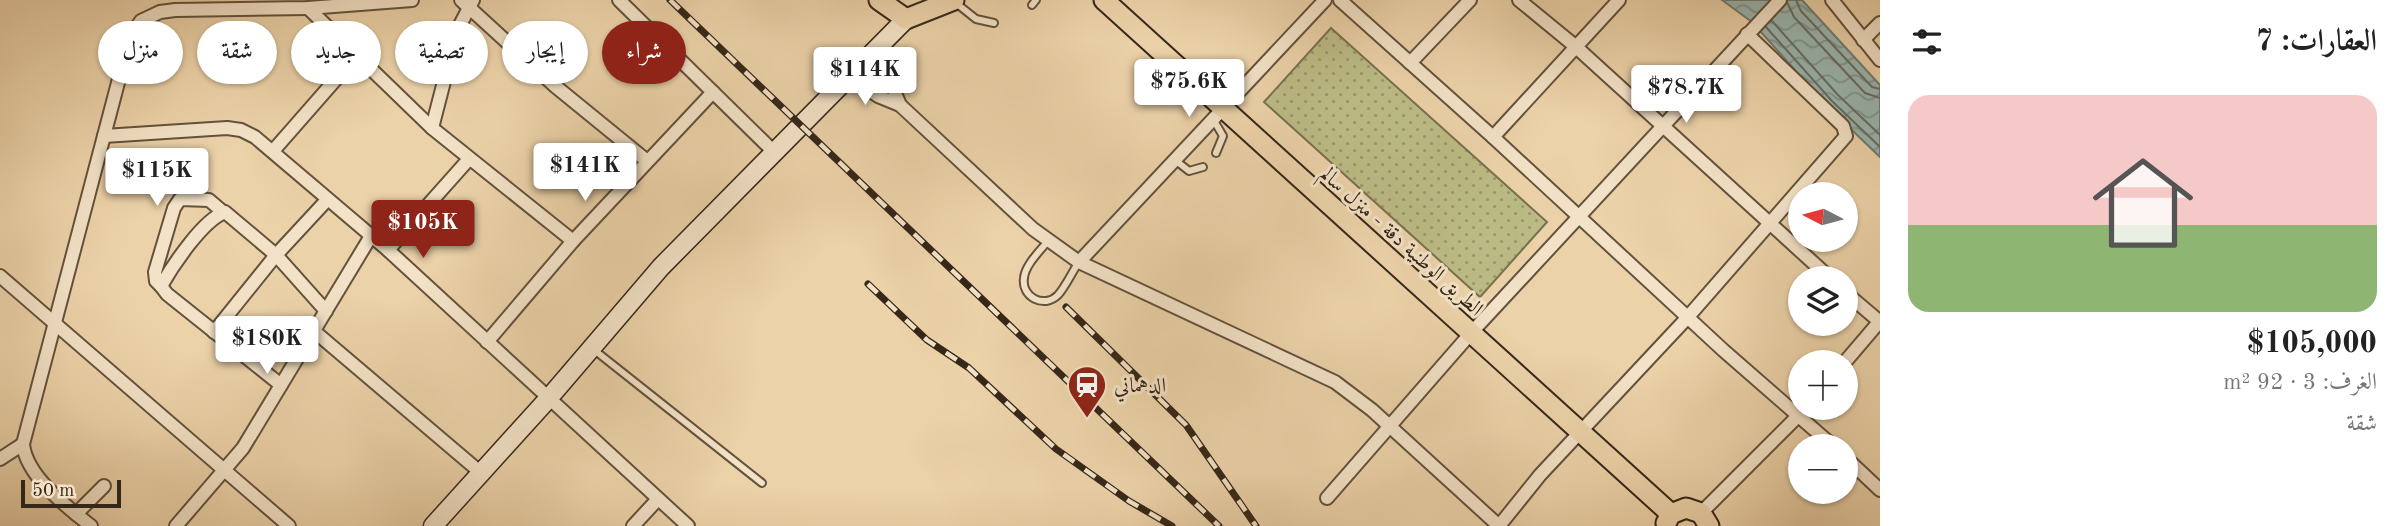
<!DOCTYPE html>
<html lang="ar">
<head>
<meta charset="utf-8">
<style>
	body { margin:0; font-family:"Old Standard TT",Amiri,serif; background:#f6f6f6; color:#222; direction:rtl; height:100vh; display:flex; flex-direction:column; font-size:26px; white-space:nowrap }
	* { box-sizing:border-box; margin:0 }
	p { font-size:23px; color:#767676 }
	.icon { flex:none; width:38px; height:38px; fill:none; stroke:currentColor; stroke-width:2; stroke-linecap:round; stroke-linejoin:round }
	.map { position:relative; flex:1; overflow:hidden; direction:ltr }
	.drawer { display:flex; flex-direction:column; background:#fff; width:525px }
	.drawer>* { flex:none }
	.guide { position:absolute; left:21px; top:21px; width:665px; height:63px; direction:rtl; display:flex; gap:14px }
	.needle { width:46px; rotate:276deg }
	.controls { position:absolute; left:1788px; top:182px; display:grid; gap:14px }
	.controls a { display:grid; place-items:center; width:70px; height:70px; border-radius:50%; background:#fff; box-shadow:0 2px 5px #0004; font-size:35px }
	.scale { position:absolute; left:21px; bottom:18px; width:100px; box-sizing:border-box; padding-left:7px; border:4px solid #352719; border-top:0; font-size:19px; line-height:24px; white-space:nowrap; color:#352719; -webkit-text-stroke:5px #f3e2c7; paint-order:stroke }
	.price { position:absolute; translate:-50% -60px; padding:0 16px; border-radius:7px; background:#fff; color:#222; font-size:23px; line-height:46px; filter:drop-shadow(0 2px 4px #0008) }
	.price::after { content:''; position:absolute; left:50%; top:42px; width:21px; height:16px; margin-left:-10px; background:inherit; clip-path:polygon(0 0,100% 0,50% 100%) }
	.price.on { background:#8f2418; color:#fff }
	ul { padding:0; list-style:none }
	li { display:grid; align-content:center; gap:14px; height:371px; padding:0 28px }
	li+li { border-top:2px solid #e0e0e0 }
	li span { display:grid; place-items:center; height:217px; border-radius:21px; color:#555 }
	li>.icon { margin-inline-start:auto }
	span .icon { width:126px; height:126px; fill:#fffc; stroke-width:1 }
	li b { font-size:30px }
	h2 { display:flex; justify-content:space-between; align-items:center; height:84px; padding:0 28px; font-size:30px }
	.pill { padding:0 24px; border-radius:32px; background:#fff; box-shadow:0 2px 5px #0004; font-size:24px; line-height:63px }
	.pill.on { background:#8f2418; color:#fff }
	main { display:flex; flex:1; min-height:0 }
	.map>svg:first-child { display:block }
</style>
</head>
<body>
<main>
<section class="drawer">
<h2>العقارات: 7<svg class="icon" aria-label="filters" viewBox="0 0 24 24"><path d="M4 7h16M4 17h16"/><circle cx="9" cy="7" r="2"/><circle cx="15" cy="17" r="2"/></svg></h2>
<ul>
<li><span style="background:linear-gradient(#f6c9c9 60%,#8fb573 0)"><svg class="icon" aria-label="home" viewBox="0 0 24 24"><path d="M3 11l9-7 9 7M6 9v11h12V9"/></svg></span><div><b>$105,000</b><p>الغرف: 3 · 92 m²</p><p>شقة</p></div></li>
</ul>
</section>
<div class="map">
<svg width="1880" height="526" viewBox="0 0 1880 526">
	<defs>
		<pattern id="grass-dots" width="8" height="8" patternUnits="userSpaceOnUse" patternTransform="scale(1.75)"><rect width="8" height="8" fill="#bcbb85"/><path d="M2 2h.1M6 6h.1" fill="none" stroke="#9a986c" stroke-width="1.8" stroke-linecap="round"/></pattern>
		<pattern id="water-waves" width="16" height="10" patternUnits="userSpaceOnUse" patternTransform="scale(1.75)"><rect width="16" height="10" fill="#9ab6b0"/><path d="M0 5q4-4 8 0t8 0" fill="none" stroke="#7e948e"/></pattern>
	</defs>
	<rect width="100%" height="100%" fill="#ecd2a9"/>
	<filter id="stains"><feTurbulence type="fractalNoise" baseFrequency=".00286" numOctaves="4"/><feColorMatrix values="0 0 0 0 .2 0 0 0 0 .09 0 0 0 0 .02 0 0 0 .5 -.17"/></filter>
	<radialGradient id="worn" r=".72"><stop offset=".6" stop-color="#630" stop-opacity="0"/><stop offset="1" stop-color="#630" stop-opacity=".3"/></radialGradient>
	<polygon fill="url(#grass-dots)" stroke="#78714f" stroke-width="2" points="1331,28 1547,222 1480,297 1264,102"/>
	<polygon fill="url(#water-waves)" stroke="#727d74" stroke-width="2" points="1722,0 1802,0 1880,85 1880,157 1827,106 1752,22"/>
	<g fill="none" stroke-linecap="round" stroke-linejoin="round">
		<g stroke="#686e64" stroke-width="2">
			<polyline points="1796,0 1801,11 1872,87 1880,89"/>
			<polyline points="1787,2 1794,17 1865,93 1880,98"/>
			<polyline points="1772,21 1838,95 1880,135"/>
			<polyline points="1766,27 1832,101 1880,147"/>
		</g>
		<g stroke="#63523d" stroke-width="10">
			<g id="lane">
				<polyline points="956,3 976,19 994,23"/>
				<polyline points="1032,5 1036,0"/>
				<polyline points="1213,119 1223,136 1216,153"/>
				<polyline points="1175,160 1189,171 1203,167"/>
				<path d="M1048,241C1040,251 1025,265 1024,278C1021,297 1044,309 1058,295C1066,286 1072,272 1079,262"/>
				<polyline points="593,349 762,483"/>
			</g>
		</g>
		<g stroke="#63523d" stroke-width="16">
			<g id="street">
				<polyline points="461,0 555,86 647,161"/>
				<polyline points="619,0 773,151"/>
				<polyline points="1340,0 1493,137 1723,350 1833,446"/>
				<polyline points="1519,0 1575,46 1830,278"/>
				<polyline points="1832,0 1880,60"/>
				<polyline points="308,8 432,128 573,241"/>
				<polyline points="1863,40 1880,23"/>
				<polyline points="869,57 890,81 900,105"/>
				<polyline points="1410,63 1470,0"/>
				<polyline points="849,76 878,96 900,105 1033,229 1079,262 1335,382 1372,410 1499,526"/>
				<polyline points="432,128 457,31 473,0"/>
				<polyline points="104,136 227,128 241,130 255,137 388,250 688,526"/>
				<polyline points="1493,137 1619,0"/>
				<polyline points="273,151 358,54"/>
				<polyline points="388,250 469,159"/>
				<polyline points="1079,262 1325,0"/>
				<polyline points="0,276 289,526"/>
				<polyline points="161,286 156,281 155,272 174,208 180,199 209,200 223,212"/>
				<polyline points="1846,293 1880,322"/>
				<polyline points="314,331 480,472"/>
				<polyline points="214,332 276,255 327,200"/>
				<polyline points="487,342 573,241 713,92"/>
				<polyline points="1845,362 1880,321"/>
				<path d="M281,385L167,294L161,286C173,265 203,220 225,212L276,255L326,311"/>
				<polyline points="1846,458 1880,490"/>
				<polyline points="0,459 23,444"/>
				<polyline points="1327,498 1471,333 1780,0"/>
				<polyline points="1701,513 1806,408"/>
				<polyline points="76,514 104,486"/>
				<path d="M91,526C67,507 26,476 23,444L130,37L141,21L160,12L175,10L308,8L412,0"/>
				<polyline points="176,526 243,448 371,236"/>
				<polyline points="633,526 658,499"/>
				<polyline points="1499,526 1540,475 1687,318 1846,136 1843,126 1747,34"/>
			</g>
		</g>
		<g stroke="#352719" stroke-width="21">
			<polyline id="secondary" points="433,526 548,399 661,267 906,19"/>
		</g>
		<g stroke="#352719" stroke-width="23">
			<g id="primary">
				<polyline points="879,0 906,19"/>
				<polyline points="1104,0 1671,514"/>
				<polyline points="906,19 954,0"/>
				<polyline points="1666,523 1671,514 1686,508 1701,513 1709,526"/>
			</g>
		</g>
		<use href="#lane" stroke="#f3e2c7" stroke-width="6"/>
		<use href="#street" stroke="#f3e2c7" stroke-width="12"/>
		<use href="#secondary" stroke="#f3e2c7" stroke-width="18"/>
		<use href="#primary" stroke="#ecd2a9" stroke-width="19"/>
		<g stroke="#352719" stroke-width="7">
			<g id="rail">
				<polyline points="670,0 1219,526"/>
				<polyline points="868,284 927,340 969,368 1056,449 1129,501 1172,526"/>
				<polyline points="1066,307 1186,425 1256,526"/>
			</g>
		</g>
		<use href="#rail" stroke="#f3e2c7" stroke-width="4.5" stroke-dasharray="13" stroke-linecap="butt"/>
	</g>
	<defs>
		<g id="station-pin" transform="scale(2.0125)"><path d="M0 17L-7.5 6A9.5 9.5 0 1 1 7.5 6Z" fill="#8f2418" stroke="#f3e2c7"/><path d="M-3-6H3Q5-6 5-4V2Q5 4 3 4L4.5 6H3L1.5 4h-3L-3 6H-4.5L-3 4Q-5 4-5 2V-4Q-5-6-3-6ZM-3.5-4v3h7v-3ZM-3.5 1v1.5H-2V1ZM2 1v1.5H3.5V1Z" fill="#fff"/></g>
	</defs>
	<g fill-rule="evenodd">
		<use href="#station-pin" x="1087" y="385"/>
	</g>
	<g text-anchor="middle" stroke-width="6" stroke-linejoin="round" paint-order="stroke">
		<g font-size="21" fill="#352719" stroke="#f3e2c7">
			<text transform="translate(1402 241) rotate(42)" y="7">الطريق الوطنية دقة - منزل سالم</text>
		</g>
		<g font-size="21" fill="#352719" stroke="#f3e2c7" text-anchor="start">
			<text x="1114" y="392">الدهماني</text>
		</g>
	</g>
	<rect width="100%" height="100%" filter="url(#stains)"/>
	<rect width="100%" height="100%" fill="url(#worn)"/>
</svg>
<div class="controls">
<a><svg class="needle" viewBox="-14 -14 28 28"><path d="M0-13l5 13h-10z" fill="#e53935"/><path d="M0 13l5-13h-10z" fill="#767676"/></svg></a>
<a><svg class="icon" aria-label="layers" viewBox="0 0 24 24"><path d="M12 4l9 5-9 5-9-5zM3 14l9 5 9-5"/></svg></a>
<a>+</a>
<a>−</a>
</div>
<div class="scale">50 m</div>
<b class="price" style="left:865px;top:107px">$114K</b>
<b class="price" style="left:1189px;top:119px">$75.6K</b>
<b class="price" style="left:1686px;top:125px">$78.7K</b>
<b class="price" style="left:585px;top:203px">$141K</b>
<b class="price" style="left:157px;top:208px">$115K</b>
<b class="price on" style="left:423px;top:260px">$105K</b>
<b class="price" style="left:267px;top:376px">$180K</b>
<div class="guide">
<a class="pill on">شراء</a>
<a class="pill">إيجار</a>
<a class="pill">تصفية</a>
<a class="pill">جديد</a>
<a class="pill">شقة</a>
<a class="pill">منزل</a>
</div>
</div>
</main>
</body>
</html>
